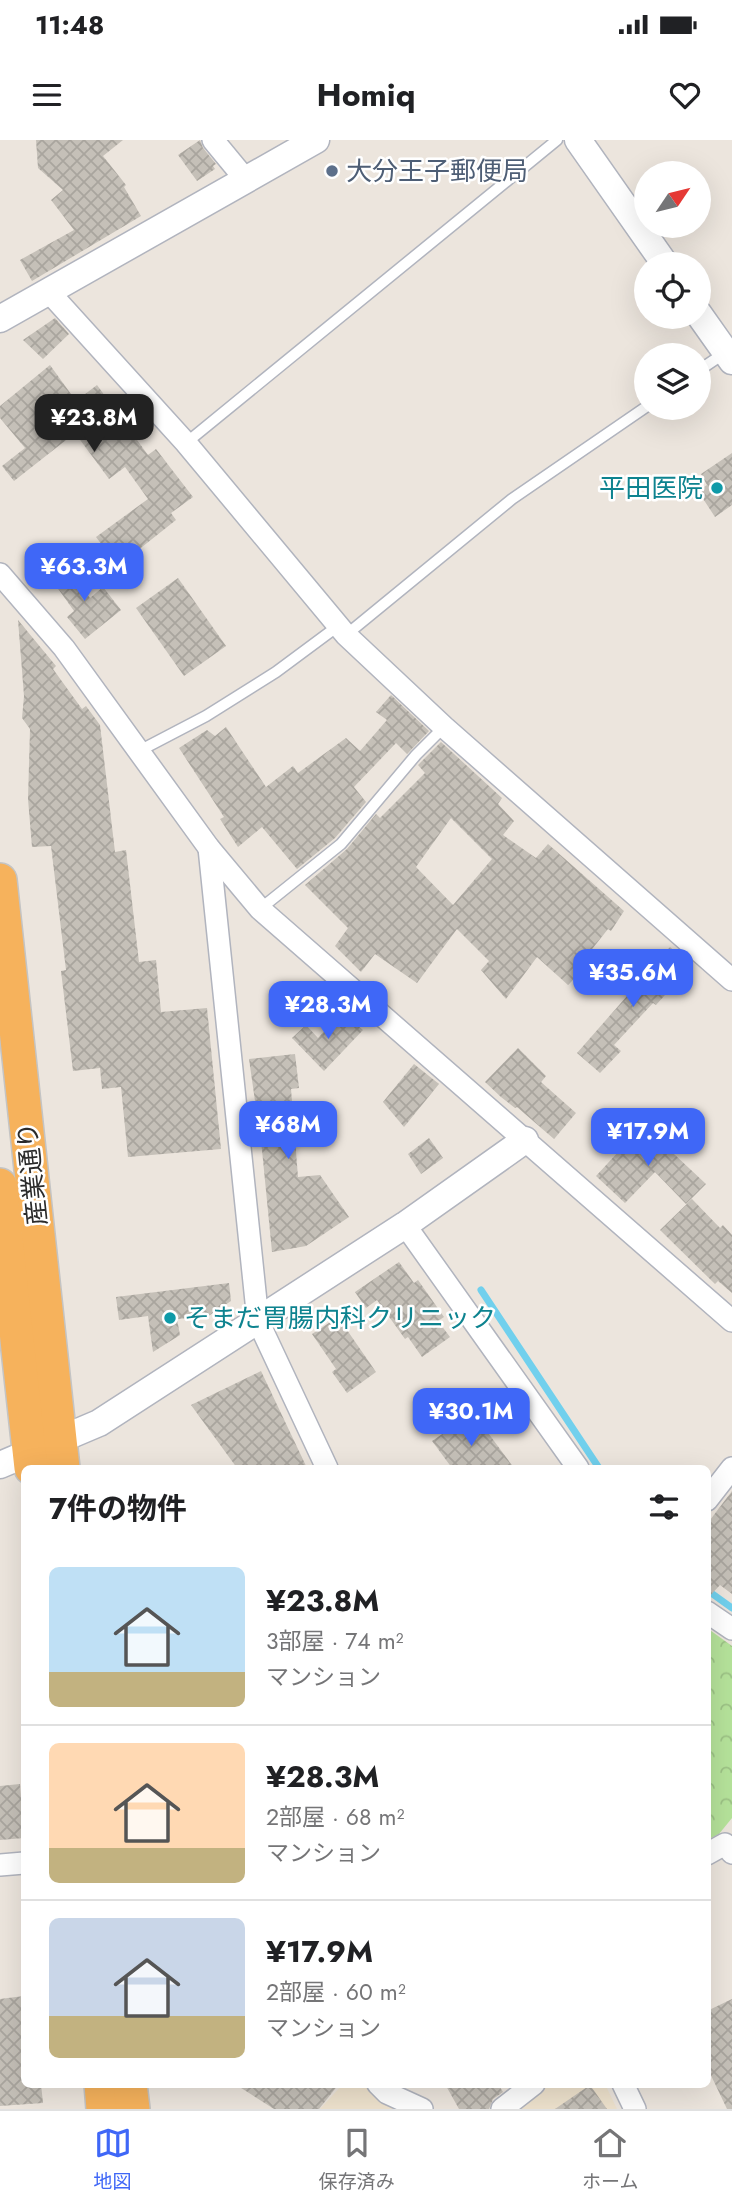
<!DOCTYPE html>
<html lang="ja">
<head>
<meta charset="utf-8">
<style>
	body { margin:0; font-family:Jost,"Noto Sans JP",sans-serif; background:#f6f6f6; color:#202124; height:100vh; display:flex; flex-direction:column; font-size:26px; white-space:nowrap }
	* { box-sizing:border-box; margin:0 }
	p { font-size:23px; color:#757577 }
	.icon { flex:none; width:38px; height:38px; fill:none; stroke:currentColor; stroke-width:2; stroke-linecap:round; stroke-linejoin:round }
	.map { position:relative; flex:1; overflow:hidden }
	.sheet { position:absolute; left:21px; top:1325px; width:690px; height:623px; display:flex; flex-direction:column; background:#fff; border-radius:10px; box-shadow:0 7px 28px #0002 }
	.sheet>* { flex:none }
	.needle { width:46px; rotate:55deg }
	.buttons { position:absolute; left:634px; top:21px; display:grid; gap:14px }
	.buttons a { display:grid; place-items:center; width:77px; height:77px; border-radius:50%; background:#fff; box-shadow:0 7px 28px #0002; font-size:35px }
	.price { position:absolute; translate:-50% -60px; padding:0 16px; border-radius:14px; background:#3f67f7; color:#fff; font-size:23px; line-height:46px; filter:drop-shadow(0 2px 4px #0008) }
	.price::after { content:''; position:absolute; left:50%; top:42px; width:21px; height:16px; margin-left:-10px; background:inherit; clip-path:polygon(0 0,100% 0,50% 100%) }
	.price.on { background:#222; color:#fff }
	ul { padding:0; list-style:none }
	li { display:flex; align-items:center; gap:21px; height:175px; padding:0 28px }
	li+li { border-top:2px solid #e0e0e0 }
	li span { display:grid; place-items:center; flex:none; width:196px; height:140px; border-radius:10px; color:#555 }
	li>.icon { margin-inline-start:auto }
	span .icon { width:84px; height:84px; fill:#fffc; stroke-width:1 }
	li b { font-size:30px }
	h2 { display:flex; justify-content:space-between; align-items:center; height:84px; padding:0 28px; font-size:30px }
	.status { display:flex; justify-content:space-between; align-items:center; height:49px; padding:0 35px; background:#fff; direction:ltr }
	.status svg { height:19px; fill:currentColor }
	header { display:flex; justify-content:space-between; align-items:center; height:91px; padding:0 28px; background:#fff; font-size:32px; font-weight:700 }
	.tab-bar { display:flex; justify-content:space-around; align-items:center; height:98px; border-top:2px solid #e0e0e0; background:#fff; font-size:19px; color:#757577 }
	.tab-bar a { display:grid; justify-items:center; gap:4px }
	.tab-bar .on { color:#3f67f7 }
	.map>svg:first-child { display:block }
</style>
</head>
<body>
<div class="status"><b>11:48</b><svg viewBox="0 0 49 12"><path d="M0 12V9h3v3zM5 12V6h3v6zM10 12V3h3v9zM15 12V0h3v12zM26 1h20v11H26zM47 4h2v5h-2z"/></svg></div>
<header><svg class="icon" aria-label="menu" viewBox="0 0 24 24"><path d="M4 6h16M4 12h16M4 18h16"/></svg>Homiq<svg class="icon" aria-label="heart" viewBox="0 0 24 24"><path d="M12 20l-8-8c-3-5 5-10 8-4 3-6 11-1 8 4z"/></svg></header>
<div class="map">
<svg width="732" height="1969" viewBox="0 0 732 1969">
	<defs>
		<pattern id="forest-crowns" width="20" height="18" patternUnits="userSpaceOnUse" patternTransform="scale(1.75)"><rect width="20" height="18" fill="#b5e29a"/><path d="M2 6a3 3 0 1 1 6 0M12 15a3 3 0 1 1 6 0" fill="none" stroke="#9cc285"/></pattern>
		<pattern id="building-cross-hatch" width="8" height="8" patternUnits="userSpaceOnUse" patternTransform="scale(1.75)"><rect width="8" height="8" fill="#c5c0b8"/><path d="M0 0l8 8M0 8l8-8" fill="none" stroke="#a9a59e"/></pattern>
	</defs>
	<rect width="100%" height="100%" fill="#ece5dd"/>
	<g fill="#eee2cd">
		<polygon points="343,1944 368,1944 399,1969 320,1969"/>
		<polygon points="542,1944 605,1944 617,1969 512,1969"/>
	</g>
	<polygon fill="url(#forest-crowns)" points="707,1488 732,1506 732,1678 719,1694 707,1700"/>
	<g fill="none" stroke-linecap="round" stroke-linejoin="round">
		<g stroke="#71d0ed" stroke-width="7">
			<polyline points="481,1150 599,1328"/>
			<polyline points="707,1450 732,1468"/>
		</g>
	</g>
	<g fill="url(#building-cross-hatch)" fill-rule="evenodd">
		<polygon points="36,0 123,0 103,16 126,45 124,47 141,76 32,141 20,120 74,90 51,60 63,50 38,28"/>
		<polygon points="200,0 203,8 216,24 213,26 215,29 197,41 178,15"/>
		<polygon points="55,178 69,194 43,219 23,200"/>
		<polygon points="50,225 76,261 97,245 148,315 156,309 193,357 171,373 176,380 118,426 96,397 148,359 125,327 109,339 75,293 14,341 2,326 25,308 0,278 0,266"/>
		<polygon points="732,313 732,365 715,377 698,351 707,345 701,334"/>
		<polygon points="65,424 90,458 103,447 121,470 85,499 67,477 74,471 49,436"/>
		<polygon points="178,438 226,506 184,536 136,468"/>
		<polygon points="18,480 56,526 53,529 82,569 86,566 100,585 115,712 126,710 139,822 156,820 161,872 207,868 221,1009 128,1017 121,947 102,949 100,928 73,931 61,831 66,830 51,706 32,707 28,659 30,589 22,578 24,556"/>
		<polygon points="391,555 429,591 407,614 396,603 354,647 366,662 335,698 297,729 262,687 238,707 220,679 224,677 179,608 207,590 215,596 226,587 266,647 293,626 298,633 346,598 360,611 387,580 376,572"/>
		<path d="M441,602L502,658L498,664L514,681L503,695L536,718L548,704L624,771L611,791L608,789L585,818L590,822L568,845L537,817L506,859L481,830L489,821L457,789L417,843L375,814L361,832L335,806L348,788L305,745L347,709L376,674L380,678L425,633L418,625ZM451,678L492,719L453,765L416,727Z"/>
		<polygon points="670,807 691,826 656,865 653,863 614,905 621,911 600,933 577,913"/>
		<polygon points="342,872 363,890 324,931 292,898 306,885 318,898"/>
		<polygon points="518,908 546,936 541,942 576,973 554,999 517,967 515,968 501,957 485,942"/>
		<polygon points="295,914 299,948 291,949 298,1037 320,1035 349,1077 306,1106 272,1112 262,1010 249,919"/>
		<polygon points="414,924 439,944 404,987 383,962"/>
		<polygon points="643,985 706,1044 686,1064 655,1032 625,1063 596,1036"/>
		<polygon points="429,998 443,1018 421,1034 408,1014"/>
		<polygon points="692,1059 720,1088 723,1085 732,1095 732,1153 718,1141 715,1144 660,1090"/>
		<polygon points="399,1122 414,1143 418,1140 444,1177 438,1181 450,1197 422,1217 408,1197 405,1199 377,1160 366,1168 355,1152"/>
		<polygon points="229,1143 231,1161 207,1177 177,1179 180,1195 153,1212 148,1176 119,1180 116,1157"/>
		<polygon points="338,1177 376,1232 347,1253 332,1232 336,1229 312,1194"/>
		<polygon points="261,1231 307,1328 237,1328 191,1265"/>
		<polygon points="467,1277 474,1286 480,1282 514,1328 452,1328 432,1301"/>
		<polygon points="732,1351 732,1454 720,1445 707,1459 707,1384"/>
		<polygon points="20,1644 24,1698 0,1700 0,1646"/>
		<polygon points="24,1856 24,1944 41,1944 43,1963 0,1966 0,1859"/>
		<polygon points="732,1859 732,1969 727,1969 707,1927 707,1871"/>
		<polygon points="235,1944 339,1944 319,1969 274,1969"/>
		<polygon points="445,1944 498,1944 503,1952 493,1959 489,1969 459,1969"/>
		<polygon points="590,1945 607,1969 555,1969"/>
	</g>
	<g fill="none" stroke-linecap="round" stroke-linejoin="round">
		<g stroke="#b1b4be" stroke-width="13">
			<g id="service">
				<polyline points="698,231 726,212"/>
				<polyline points="186,303 557,0"/>
				<polyline points="346,495 512,359 646,267"/>
				<polyline points="139,611 206,576 276,532 338,486"/>
				<polyline points="260,769 341,704 416,615 444,587"/>
			</g>
		</g>
		<g stroke="#b1b4be" stroke-width="24">
			<g id="minor">
				<polyline points="213,0 246,40"/>
				<polyline points="49,152 186,303 346,495 444,587 732,840"/>
				<polyline points="0,434 64,508 209,708 260,769 732,1181"/>
				<polyline points="209,708 258,1181 327,1328"/>
				<polyline points="405,1085 578,1328"/>
				<polyline points="707,1360 732,1328"/>
				<polyline points="707,1472 732,1489"/>
				<polyline points="707,1714 725,1704 732,1713"/>
				<polyline points="0,1725 24,1723"/>
				<polyline points="378,1944 387,1953 422,1969"/>
				<polyline points="623,1944 635,1969"/>
				<polyline points="502,1969 534,1944"/>
			</g>
		</g>
		<g stroke="#b1b4be" stroke-width="29">
			<g id="tertiary">
				<polyline points="578,0 665,124"/>
				<polyline points="698,173 732,221"/>
				<polyline points="0,179 316,0"/>
				<polyline points="0,1325 99,1283 405,1085 525,1000"/>
			</g>
		</g>
		<g stroke="#c4c4c4" stroke-width="36">
			<g id="trunk">
				<polyline points="0,740 63,1328"/>
				<polyline points="0,1045 31,1328"/>
				<polyline points="101,1944 103,1969"/>
				<polyline points="130,1944 133,1969"/>
			</g>
		</g>
		<use href="#service" stroke="#fff" stroke-width="10"/>
		<use href="#minor" stroke="#fff" stroke-width="21"/>
		<use href="#tertiary" stroke="#fff" stroke-width="26"/>
		<use href="#trunk" stroke="#f6b25c" stroke-width="33"/>
	</g>
	<circle fill="#5c6f8a" stroke="#fff" stroke-width="2.5" cx="332" cy="31" r="7"/>
	<g fill="#0f9aa8" stroke="#fff" stroke-width="2.5">
		<circle cx="717" cy="348" r="7"/>
		<circle cx="170" cy="1178" r="7"/>
	</g>
	<g text-anchor="middle" stroke-width="5" stroke-linejoin="round" paint-order="stroke">
		<g font-size="26" fill="#4e5e75" stroke="#fff" text-anchor="start">
			<text x="346" y="40">大分王子郵便局</text>
		</g>
		<g font-size="26" fill="#0d838f" stroke="#fff" text-anchor="end">
			<text x="703" y="357">平田医院</text>
			<text x="184" y="1187" text-anchor="start">そまだ胃腸内科クリニック</text>
		</g>
		<g font-size="26" fill="#2b2b2b" stroke="#fff">
			<text transform="translate(32 1034) rotate(-96)" y="9">産業通り</text>
		</g>
	</g>
</svg>
<div class="buttons">
<a><svg class="needle" viewBox="-14 -14 28 28"><path d="M0-13l5 13h-10z" fill="#e53935"/><path d="M0 13l5-13h-10z" fill="#757577"/></svg></a>
<a><svg class="icon" aria-label="locate" viewBox="0 0 24 24"><circle cx="12" cy="12" r="6"/><path d="M12 2v4M12 18v4M2 12h4M18 12h4"/></svg></a>
<a><svg class="icon" aria-label="layers" viewBox="0 0 24 24"><path d="M12 4l9 5-9 5-9-5zM3 14l9 5 9-5"/></svg></a>
</div>
<b class="price on" style="left:94px;top:314px">¥23.8M</b>
<b class="price" style="left:84px;top:463px">¥63.3M</b>
<b class="price" style="left:633px;top:869px">¥35.6M</b>
<b class="price" style="left:328px;top:901px">¥28.3M</b>
<b class="price" style="left:288px;top:1021px">¥68M</b>
<b class="price" style="left:648px;top:1028px">¥17.9M</b>
<b class="price" style="left:471px;top:1308px">¥30.1M</b>
<section class="sheet">
<h2>7件の物件<svg class="icon" aria-label="filters" viewBox="0 0 24 24"><path d="M4 7h16M4 17h16"/><circle cx="9" cy="7" r="2"/><circle cx="15" cy="17" r="2"/></svg></h2>
<ul>
<li><span style="background:linear-gradient(#bfe0f5 75%,#c2b280 0)"><svg class="icon" aria-label="home" viewBox="0 0 24 24"><path d="M3 11l9-7 9 7M6 9v11h12V9"/></svg></span><div><b>¥23.8M</b><p>3部屋 · 74 m²</p><p>マンション</p></div></li>
<li><span style="background:linear-gradient(#ffd9b3 75%,#c2b280 0)"><svg class="icon" aria-label="home" viewBox="0 0 24 24"><path d="M3 11l9-7 9 7M6 9v11h12V9"/></svg></span><div><b>¥28.3M</b><p>2部屋 · 68 m²</p><p>マンション</p></div></li>
<li><span style="background:linear-gradient(#c9d6e8 70%,#c2b280 0)"><svg class="icon" aria-label="home" viewBox="0 0 24 24"><path d="M3 11l9-7 9 7M6 9v11h12V9"/></svg></span><div><b>¥17.9M</b><p>2部屋 · 60 m²</p><p>マンション</p></div></li>
</ul>
</section>
</div>
<nav class="tab-bar">
<a class="on"><svg class="icon" aria-label="map" viewBox="0 0 24 24"><path d="M3 6l6-2 6 2 6-2v14l-6 2-6-2-6 2zM9 4v14M15 6v14"/></svg>地図</a>
<a><svg class="icon" aria-label="saved" viewBox="0 0 24 24"><path d="M7 4h10v16l-5-4-5 4z"/></svg>保存済み</a>
<a><svg class="icon" aria-label="home" viewBox="0 0 24 24"><path d="M3 11l9-7 9 7M6 9v11h12V9"/></svg>ホーム</a>
</nav>
</body>
</html>
